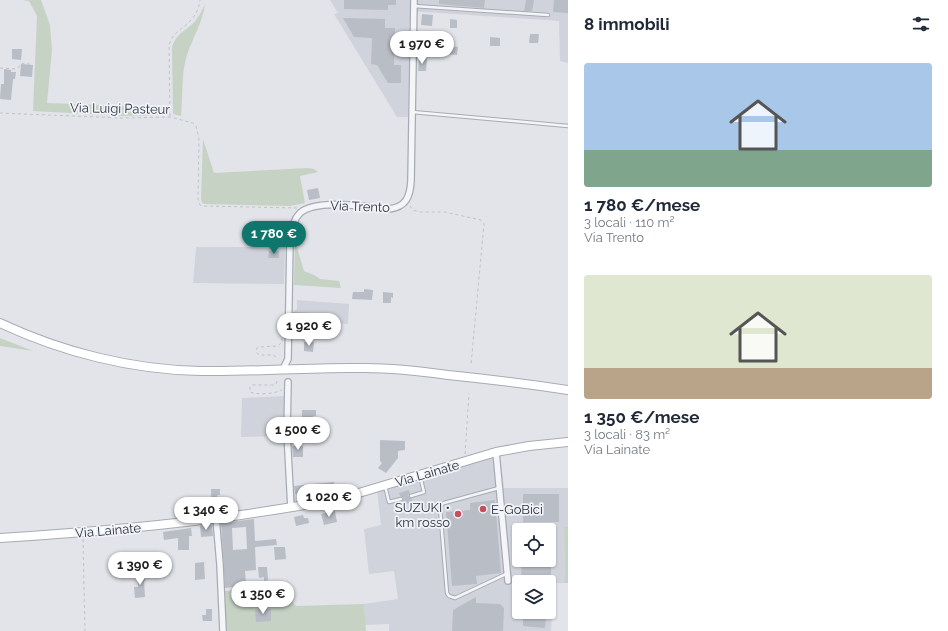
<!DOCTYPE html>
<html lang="it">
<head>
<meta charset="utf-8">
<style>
	body { margin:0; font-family:Raleway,sans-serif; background:#f2f2f3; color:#1f2937; height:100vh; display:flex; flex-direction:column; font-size:15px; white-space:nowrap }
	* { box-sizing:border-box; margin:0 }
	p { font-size:13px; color:#747a83 }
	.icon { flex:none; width:22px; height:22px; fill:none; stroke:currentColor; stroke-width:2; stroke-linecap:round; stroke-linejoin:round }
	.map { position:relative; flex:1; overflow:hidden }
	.drawer { display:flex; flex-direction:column; background:#fff; width:380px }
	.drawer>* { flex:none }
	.buttons { position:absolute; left:512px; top:523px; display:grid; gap:8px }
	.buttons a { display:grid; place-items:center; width:44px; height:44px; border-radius:4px; background:#fff; box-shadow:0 1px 3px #0004; font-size:20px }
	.price { position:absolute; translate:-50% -34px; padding:0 9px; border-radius:14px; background:#fff; color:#222; font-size:13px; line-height:26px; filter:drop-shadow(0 1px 2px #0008) }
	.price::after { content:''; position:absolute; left:50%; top:24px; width:12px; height:9px; margin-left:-6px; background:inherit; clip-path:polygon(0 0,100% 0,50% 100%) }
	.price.selected { background:#0f766e; color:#fff }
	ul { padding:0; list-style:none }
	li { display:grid; align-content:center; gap:8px; height:212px; padding:0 16px }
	li span { display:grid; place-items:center; height:124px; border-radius:4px; color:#555 }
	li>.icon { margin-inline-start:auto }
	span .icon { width:72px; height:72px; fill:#fffc; stroke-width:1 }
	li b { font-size:17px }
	h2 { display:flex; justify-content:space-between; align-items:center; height:48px; padding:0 16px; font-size:17px }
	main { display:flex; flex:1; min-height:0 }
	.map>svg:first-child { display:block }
</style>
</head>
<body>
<main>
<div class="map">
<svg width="568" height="631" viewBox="0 0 568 631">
	<rect width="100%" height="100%" fill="#e2e4e9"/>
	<g fill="#d0d3db" fill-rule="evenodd">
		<polygon points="330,0 568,0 568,63 560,61 559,21 410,11 408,117 397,117 334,14 338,13"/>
		<polygon points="196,247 285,247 284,284 193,283"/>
		<polygon points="297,300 349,304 348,324 293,321 293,312 297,309"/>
		<polygon points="284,396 284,436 241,437 242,398"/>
		<path d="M500,456L504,488H568V527H564L565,583H553L551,631H389V624L365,625L364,604L398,599L394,571L369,574L364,529L381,525L377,490ZM519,530H549V560H519ZM519,582H549V612H519Z"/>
	</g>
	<g fill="#c6d3c4">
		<polygon points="22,0 41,0 50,25 52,50 47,103 162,107 162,115 123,116 33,111 37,16 29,1"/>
		<path d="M205,3C203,22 193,37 187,55C181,74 183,96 181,116L173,114L172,47C177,32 187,31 196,20C200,15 203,9 205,3Z"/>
		<polygon points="203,139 214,173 308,168 314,169 318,172 300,176 305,203 290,206 205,204 202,203 201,199"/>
		<polygon points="295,241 304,271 314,275 320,279 339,281 341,288 294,285"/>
		<polygon points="0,338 33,351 0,346"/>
		<polygon points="564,527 568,527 568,583 565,583"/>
		<polygon points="276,586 296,606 364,604 366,631 227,631 223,591"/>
	</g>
	<g fill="#b9bdc6" fill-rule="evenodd">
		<polygon points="344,0 396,0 396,5 388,5 388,10 344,9"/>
		<polygon points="439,0 485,0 484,8 439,4"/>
		<polygon points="526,0 534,0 532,11 524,11"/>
		<polygon points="554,0 568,0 568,13 553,12"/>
		<polygon points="422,14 433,15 432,26 421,25"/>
		<polygon points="343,18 385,19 385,28 395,28 394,65 401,65 401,83 388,83 377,65 371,64 372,38 354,37"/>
		<polygon points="450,19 457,20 457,28 450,28"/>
		<polygon points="530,34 539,34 538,43 529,43"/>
		<polygon points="490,37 500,38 500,46 490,46"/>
		<polygon points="447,46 458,47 457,55 446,54"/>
		<polygon points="12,49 22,49 21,60 12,59"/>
		<polygon points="419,59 427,59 426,71 418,71"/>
		<polygon points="21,64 33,65 32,77 20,76"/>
		<polygon points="4,69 11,70 11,72 16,72 15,79 13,79 11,100 0,99 1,84 4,84"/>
		<polygon points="318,188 320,198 309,200 307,190"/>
		<polygon points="269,251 279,251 279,258 268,258"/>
		<polygon points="364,289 373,290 372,300 352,299 353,292 364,292"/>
		<polygon points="383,292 393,293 393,298 391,297 391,303 383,303"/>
		<polygon points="293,312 315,313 314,322 293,321"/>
		<polygon points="304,342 314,342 313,352 304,351"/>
		<polygon points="302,410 316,410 316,416 313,416 313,423 302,423"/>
		<polygon points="380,440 405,441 405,450 398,451 398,458 386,473 378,468 382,463 380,461"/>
		<polygon points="292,446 303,446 303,457 293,457"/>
		<polygon points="334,482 334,490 321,491 295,494 294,486 313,484"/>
		<polygon points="211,489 220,489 220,495 217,495 218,511 212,511"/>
		<polygon points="409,490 410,494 408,495 409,497 412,499 413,502 403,505 402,502 404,498 400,496 399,493"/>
		<rect x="523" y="494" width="36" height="28"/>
		<polygon points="495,500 501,573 476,576 477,584 452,586 446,512 470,510 470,503"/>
		<polygon points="335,511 337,522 324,525 321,514"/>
		<polygon points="303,515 304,518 308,518 309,523 296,526 294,517"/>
		<path d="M254,519L255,541L276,539L277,545L255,547L256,570L245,571L246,584H242V586L225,588L221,523ZM246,527L247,549L233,550L232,528Z"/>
		<polygon points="212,525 213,536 201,537 200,526"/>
		<polygon points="191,528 192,536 189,536 189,550 178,550 178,538 164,540 163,532"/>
		<polygon points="274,547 285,547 286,559 275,560"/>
		<polygon points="522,560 551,560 551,578 521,577"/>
		<polygon points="204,562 205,579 195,580 195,563"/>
		<polygon points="258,567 267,567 268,580 264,581 264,577 259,578"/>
		<polygon points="138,573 145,573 145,581 144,581 145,597 135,598 134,587 138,587"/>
		<polygon points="476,597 476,603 500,604 504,608 503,631 452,631 453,610"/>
		<polygon points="206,609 212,609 212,621 203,621 202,615 206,615"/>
		<polygon points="271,609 271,621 256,622 255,610"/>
		<polygon points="523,616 546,618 545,628 523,626"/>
	</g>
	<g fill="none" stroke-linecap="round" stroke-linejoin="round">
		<g stroke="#a7abb3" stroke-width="4.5">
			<g id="service">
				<polyline points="414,6 548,15"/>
				<polyline points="412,112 568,126"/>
				<polyline points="385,486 389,502 401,499"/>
				<polyline points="499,488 444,503 441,505 440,508 447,593 449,596 455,598 506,574"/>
				<polyline points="411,496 424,492 420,476"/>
			</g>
		</g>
		<g stroke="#a7abb3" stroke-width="8">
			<g id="minor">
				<path d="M283,369L288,359L290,239C292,229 293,220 300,213C317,198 367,207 389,209C406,207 410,197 411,181L414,0"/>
				<polyline points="288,382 287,433 291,508"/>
				<polyline points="496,452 508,581"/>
				<polyline points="216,518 220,565 223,631"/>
			</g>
		</g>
		<g stroke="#a7abb3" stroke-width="10">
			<g id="secondary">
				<path d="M0,323C62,352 132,370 201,371C255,372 310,367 364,368C392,368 420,371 448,375C488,379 528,384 568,390"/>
				<path d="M0,538C81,533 161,526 241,515C275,510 309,505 342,498L496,452L529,446L568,442"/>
			</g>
		</g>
		<g stroke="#c0c2c8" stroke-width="1" stroke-dasharray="3 3" stroke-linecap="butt">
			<path d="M0,68L17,69C22,62 22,63 30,64"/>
			<polyline points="0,113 122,118 170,117 193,123 196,126 199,139 198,199 200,205 203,206 297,208"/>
			<path d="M170,116L169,45C173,32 180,31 188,23C195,17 199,9 200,0"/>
			<polyline points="410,206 413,210 419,212 445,212 481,220 484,224 471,365"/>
			<polyline points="276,357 273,355 259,355 257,353 256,351 257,348 259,347 278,346 282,342 282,329"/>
			<path d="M277,381L276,384L274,385H252L250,387V392C257,395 275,394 282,390"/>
			<polyline points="465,454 469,393"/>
			<polyline points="83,539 85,631"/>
		</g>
		<use href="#service" stroke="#f4f5f8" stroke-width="2.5"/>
		<use href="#minor" stroke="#f4f5f8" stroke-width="5.5"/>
		<use href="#secondary" stroke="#fff" stroke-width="8"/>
	</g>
	<g fill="#c5505b" stroke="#f1f3f7" stroke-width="1.5">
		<circle cx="483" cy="509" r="4"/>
		<circle cx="458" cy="514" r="4"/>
	</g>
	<g text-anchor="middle" stroke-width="3.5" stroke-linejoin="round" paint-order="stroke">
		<g font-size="13" fill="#2b3140" stroke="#f1f3f7">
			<text transform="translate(120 108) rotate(1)" y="5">Via Luigi Pasteur</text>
			<text transform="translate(360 206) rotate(2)" y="5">Via Trento</text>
			<text transform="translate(427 473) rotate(-16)" y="5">Via Lainate</text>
			<text transform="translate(108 530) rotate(-5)" y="5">Via Lainate</text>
		</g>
		<g font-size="13" fill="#2b3140" stroke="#f1f3f7" text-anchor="end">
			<text x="450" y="512">SUZUKI •<tspan x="450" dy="15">km rosso</tspan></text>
			<text x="491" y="514" text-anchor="start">E-GoBici</text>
		</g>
	</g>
</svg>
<div class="buttons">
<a><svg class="icon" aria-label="locate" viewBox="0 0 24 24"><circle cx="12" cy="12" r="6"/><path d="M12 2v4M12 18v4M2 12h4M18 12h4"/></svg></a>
<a><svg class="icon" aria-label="layers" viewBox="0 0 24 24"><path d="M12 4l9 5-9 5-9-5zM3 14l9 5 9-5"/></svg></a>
</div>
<b class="price" style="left:422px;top:65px">1 970 €</b>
<b class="price selected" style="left:274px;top:255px">1 780 €</b>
<b class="price" style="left:309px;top:347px">1 920 €</b>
<b class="price" style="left:298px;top:451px">1 500 €</b>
<b class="price" style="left:329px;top:518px">1 020 €</b>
<b class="price" style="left:206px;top:531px">1 340 €</b>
<b class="price" style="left:140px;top:586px">1 390 €</b>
<b class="price" style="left:263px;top:615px">1 350 €</b>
</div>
<section class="drawer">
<h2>8 immobili<svg class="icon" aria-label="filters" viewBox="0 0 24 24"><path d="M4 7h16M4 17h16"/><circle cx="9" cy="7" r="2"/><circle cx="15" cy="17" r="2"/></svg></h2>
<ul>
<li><span style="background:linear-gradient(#a9c7e8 70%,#7fa58c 0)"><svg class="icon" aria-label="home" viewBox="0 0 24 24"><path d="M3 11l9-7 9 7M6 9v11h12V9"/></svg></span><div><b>1 780 €/mese</b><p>3 locali · 110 m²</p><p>Via Trento</p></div></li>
<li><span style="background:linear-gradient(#dfe7d0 75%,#b9a48a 0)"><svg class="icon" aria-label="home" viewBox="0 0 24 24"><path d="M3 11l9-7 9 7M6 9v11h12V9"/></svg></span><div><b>1 350 €/mese</b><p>3 locali · 83 m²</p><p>Via Lainate</p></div></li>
</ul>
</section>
</main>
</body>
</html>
